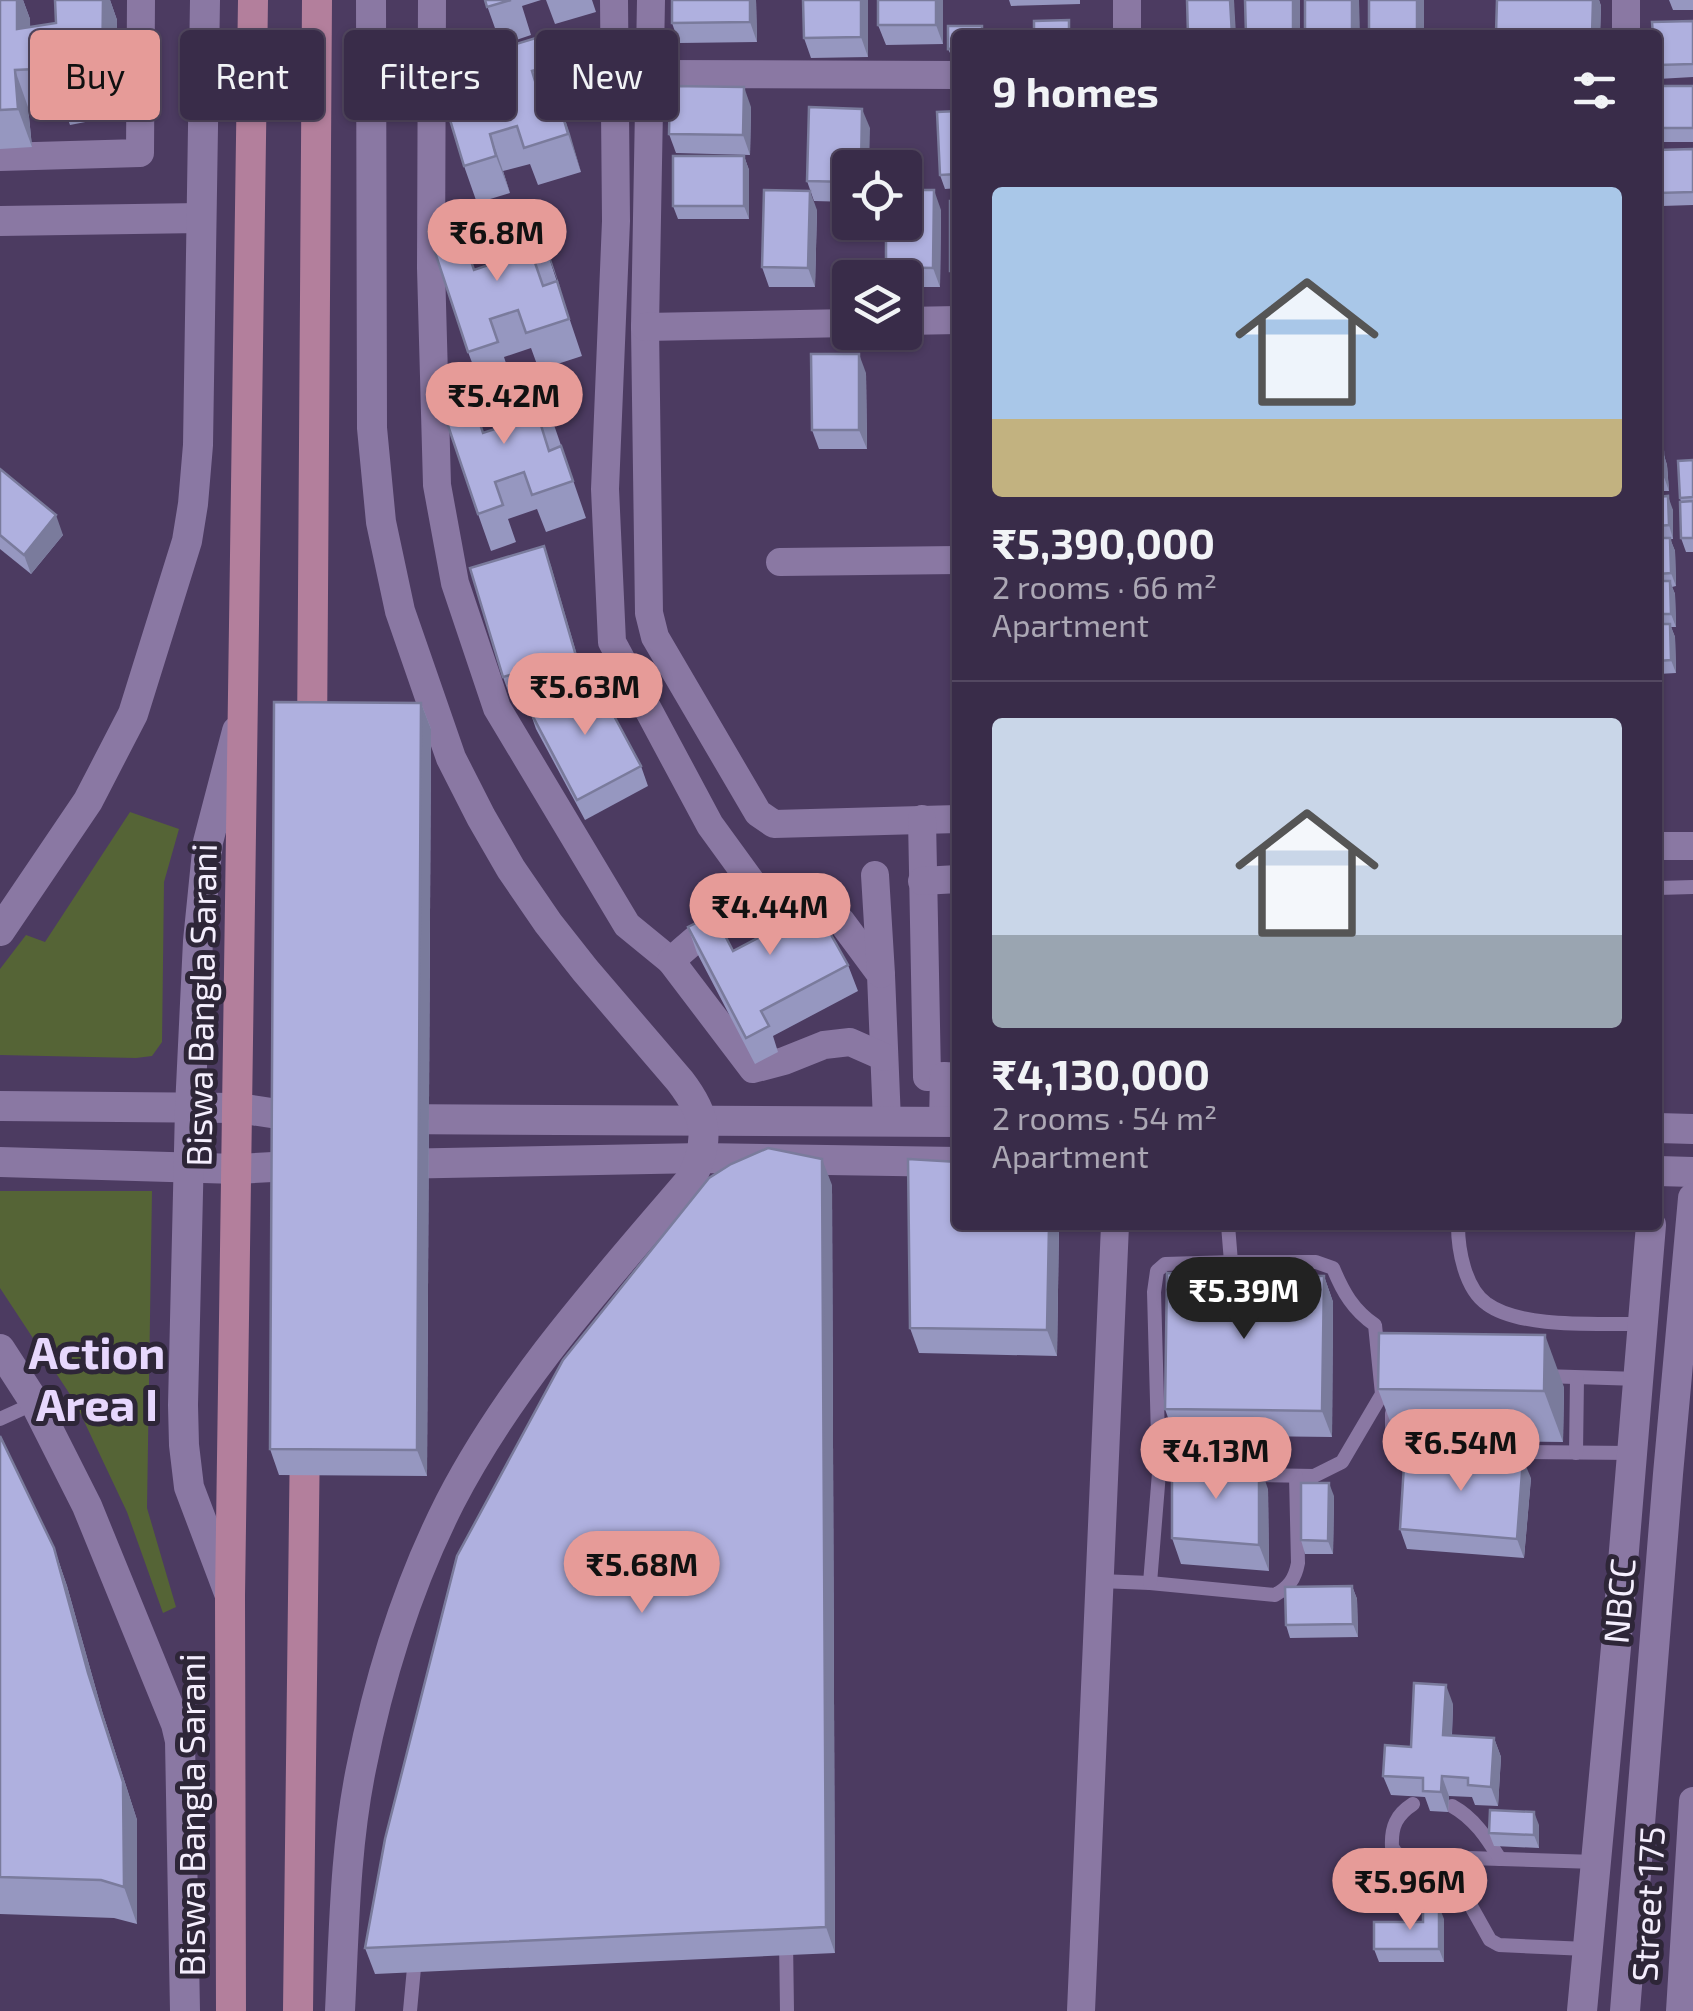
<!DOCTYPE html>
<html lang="en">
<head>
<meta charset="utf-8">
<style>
	body { margin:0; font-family:"Exo 2",sans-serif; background:#443853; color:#f1f3f6; height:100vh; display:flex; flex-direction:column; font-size:38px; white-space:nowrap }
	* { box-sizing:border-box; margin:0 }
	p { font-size:32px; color:#aba7b4 }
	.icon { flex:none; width:55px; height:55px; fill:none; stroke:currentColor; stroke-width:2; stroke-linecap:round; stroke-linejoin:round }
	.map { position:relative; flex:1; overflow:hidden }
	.drawer { position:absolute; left:952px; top:30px; width:710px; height:1200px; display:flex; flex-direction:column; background:#392c49; border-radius:10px; box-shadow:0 2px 8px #0004,0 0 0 2px #534861 }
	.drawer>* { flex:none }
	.banner { position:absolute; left:30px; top:30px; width:772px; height:90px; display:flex; gap:20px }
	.buttons { position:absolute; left:832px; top:150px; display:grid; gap:20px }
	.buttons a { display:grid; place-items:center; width:90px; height:90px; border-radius:10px; background:#392c49; box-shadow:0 2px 8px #0004,0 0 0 2px #534861; font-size:50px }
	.price { position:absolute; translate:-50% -85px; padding:0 22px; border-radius:35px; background:#e69b98; color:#111; font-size:32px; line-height:65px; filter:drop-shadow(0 2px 5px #0008) }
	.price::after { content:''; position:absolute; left:50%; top:60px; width:30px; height:22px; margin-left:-15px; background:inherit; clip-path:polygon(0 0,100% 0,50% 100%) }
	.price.selected { background:#222; color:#fff }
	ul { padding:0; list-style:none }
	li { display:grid; align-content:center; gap:20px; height:530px; padding:0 40px }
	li+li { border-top:2px solid #534861 }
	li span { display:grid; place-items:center; height:310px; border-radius:10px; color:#555 }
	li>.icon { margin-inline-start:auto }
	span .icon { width:180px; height:180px; fill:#fffc; stroke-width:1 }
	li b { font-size:42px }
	h2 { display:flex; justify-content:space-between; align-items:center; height:120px; padding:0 40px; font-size:42px }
	.tag { padding:0 35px; border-radius:10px; background:#392c49; box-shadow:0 2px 8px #0004,0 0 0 2px #534861; font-size:35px; line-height:90px }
	.tag.selected { background:#e69b98; color:#111 }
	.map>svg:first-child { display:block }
</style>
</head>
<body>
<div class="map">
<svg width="1693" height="2011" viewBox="0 0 1693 2011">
	<rect width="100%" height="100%" fill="#4c3b61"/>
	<g fill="#556436">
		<polygon points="130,812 179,829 164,882 162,1042 152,1056 136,1058 0,1055 0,969 26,935 45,942"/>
		<polygon points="0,1191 152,1191 147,1508 176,1607 163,1613 127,1512 75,1402 0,1288"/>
	</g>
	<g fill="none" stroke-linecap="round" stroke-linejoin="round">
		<g stroke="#8a78a3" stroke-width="14">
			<polyline points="1658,888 1693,887"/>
			<polyline points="1228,1225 1231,1262"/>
			<path d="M1458,1225C1458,1250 1465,1289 1487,1304C1521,1329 1600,1323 1643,1324"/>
			<path d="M1231,1262H1316L1333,1268C1343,1292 1353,1310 1375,1325L1382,1394L1342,1462L1314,1476L1159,1473L1154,1292L1157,1271L1165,1264Z"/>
			<polyline points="1543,1376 1639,1379"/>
			<polyline points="1392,1413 1392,1444 1400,1451 1632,1453"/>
			<polyline points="0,1419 35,1403"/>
			<polyline points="1576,1453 1577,1378"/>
			<path d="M1100,1581L1150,1583L1275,1595C1289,1587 1295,1579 1298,1563L1296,1476"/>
			<polyline points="1150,1583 1159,1473"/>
			<path d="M1413,1804C1396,1815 1391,1827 1392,1847L1396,1853L1402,1856L1596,1862"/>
			<path d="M1452,1806C1474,1818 1487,1838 1500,1859"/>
			<polyline points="1462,1890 1490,1940 1499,1945 1587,1949"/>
			<polyline points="786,1940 787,2011"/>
			<polyline points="410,2011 415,1957"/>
		</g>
		<g stroke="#8a78a3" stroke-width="28">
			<polyline points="432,0 431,268 437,485 455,583 497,708 627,925 671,961"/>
			<polyline points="614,0 616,221 605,489 612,642 710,825 763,898 791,899 841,921 881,975 887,1121"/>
			<polyline points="651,0 645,327 649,613 655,637 758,813 774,824 958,819"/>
			<polyline points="1626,0 1626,35"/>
			<polyline points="1127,35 1127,0"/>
			<polyline points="650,74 958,75"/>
			<polyline points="0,157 140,153 141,0"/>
			<polyline points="905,321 958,320"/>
			<polyline points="645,327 850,323"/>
			<polyline points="780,562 958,560"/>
			<polyline points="922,819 927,1077 958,1076"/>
			<polyline points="1658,846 1693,846"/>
			<polyline points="875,875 881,974"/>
			<polyline points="922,881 958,879"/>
			<path d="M763,898C728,911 698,936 671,961L753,1069L784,1061L824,1045L850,1042L884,1057"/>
			<polyline points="943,1122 944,1076"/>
			<polyline points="1081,2011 1115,1225"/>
			<polyline points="1680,2011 1693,1801"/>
		</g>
		<g stroke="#8a78a3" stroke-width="30">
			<polyline points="0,221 201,218"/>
			<polyline points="0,931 88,801 133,714 187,541 193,504 198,445 205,0"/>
			<polyline points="0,1106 238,1108 311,1119"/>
			<polyline points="387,1119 958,1122"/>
			<polyline points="1658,1128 1693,1129"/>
			<polyline points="0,1162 237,1169 310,1165"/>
			<polyline points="391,1164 702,1158 958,1162"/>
			<polyline points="1658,1171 1693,1172"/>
			<polyline points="0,1349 35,1403 87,1506 176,1724 180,1741 185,2011"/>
			<polyline points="229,1593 189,1487 184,1445 183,1405 190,1108 198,941 208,842 237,731"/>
			<path d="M340,2011C344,1930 345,1848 361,1769C379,1678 408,1585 450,1502C512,1382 604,1281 691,1179C711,1140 707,1116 680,1081L585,970L548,923L511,869L481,817L451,758L400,611L381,522L372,428L371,0"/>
			<polyline points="1582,2011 1616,1647 1651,1225"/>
			<polyline points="1625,2011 1668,1474 1693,1198"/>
		</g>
		<g stroke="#b37f9c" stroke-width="30">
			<polyline points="312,742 317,0"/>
			<polyline points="231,2011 230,1596 253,0"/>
			<polyline points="298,2011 305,1433"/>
		</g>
	</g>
	<g fill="#9697c0">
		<polygon points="0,0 23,0 30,19 30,27 56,23 55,0 110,0 117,20 116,116 70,125 61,100 50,107 28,107 32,147 0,149"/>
		<polygon points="485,0 541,0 522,6 531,35 501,45"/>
		<polygon points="546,0 592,0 596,12 555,24"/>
		<polygon points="756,0 757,42 679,43 672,23"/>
		<polygon points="868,0 868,57 811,58 804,38"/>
		<polygon points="943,0 943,44 886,45 878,25"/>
		<polygon points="1009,0 1080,0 1080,4 1011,6"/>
		<polygon points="1497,0 1599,0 1601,6 1600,35 1497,35"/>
		<polygon points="1669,0 1693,0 1693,10 1673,10"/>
		<polygon points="1693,21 1693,77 1658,79 1658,35"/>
		<polygon points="948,26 982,26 985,35 958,35 958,55 951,55 948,49"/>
		<polygon points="539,37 553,75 561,104 560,105 581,172 538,185 530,164 503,171 510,193 477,203 464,166 479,85 501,79"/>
		<polygon points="1693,86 1693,142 1659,142 1658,128"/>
		<polygon points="751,107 750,155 676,153 669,134"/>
		<polygon points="958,111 958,188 945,189 940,175"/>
		<polygon points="870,128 850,168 850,202 814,201 807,181"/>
		<polygon points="1693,149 1693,205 1662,206 1658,195 1658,150"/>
		<polygon points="744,156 749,170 749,219 678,219 673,206"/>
		<polygon points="958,201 958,284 955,284 950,271"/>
		<polygon points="817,210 815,287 769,287 762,267"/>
		<polygon points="941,210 940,287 905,287 905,278 889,278 886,267"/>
		<polygon points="537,222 582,356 539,370 531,348 504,357 511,379 482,389 468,352 475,269 503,260"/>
		<polygon points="866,373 867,449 819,449 812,430"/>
		<polygon points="542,390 586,518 546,532 537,509 508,519 516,542 491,551 478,514 484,432 510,424"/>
		<polygon points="1658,452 1663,452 1667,465 1669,491 1658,491"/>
		<polygon points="1693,460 1693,552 1686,552 1681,538 1681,502 1680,498"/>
		<polygon points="0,469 63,535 31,574 0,549"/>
		<polygon points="1658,497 1673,510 1673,539 1670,539 1675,551 1676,586 1672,587 1675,594 1676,627 1671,627 1675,637 1676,673 1658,674"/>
		<polygon points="544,546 583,676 510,697 503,677"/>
		<polygon points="421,703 431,729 427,1476 279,1475 270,1449"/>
		<polygon points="529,709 641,766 648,786 585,820 536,729"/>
		<polygon points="762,905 848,965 858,991 773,1036 778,1052 755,1064 697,953 688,927 733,951 771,931"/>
		<polygon points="832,1185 835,1953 375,1974 365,1948"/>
		<polygon points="1059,1225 1057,1356 919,1353 910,1328"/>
		<polygon points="1324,1276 1333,1302 1332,1437 1174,1435 1165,1409"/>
		<polygon points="1564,1387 1563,1442 1397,1440 1378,1389"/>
		<polygon points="0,1436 54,1548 67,1586 102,1711 137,1820 137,1924 114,1918 0,1914"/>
		<polygon points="1531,1478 1524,1558 1407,1549 1400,1529"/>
		<polygon points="1268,1489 1269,1571 1181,1564 1172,1538"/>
		<polygon points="1334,1496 1333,1554 1305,1554 1301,1540"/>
		<polygon points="1352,1586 1357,1599 1358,1637 1290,1638 1286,1625"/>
		<polygon points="1453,1704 1452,1735 1494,1738 1501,1757 1498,1806 1475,1805 1472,1797 1449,1796 1448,1812 1430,1811 1425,1797 1391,1795 1383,1776"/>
		<polygon points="1539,1825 1539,1848 1494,1846 1489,1833"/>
		<polygon points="1444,1919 1444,1962 1379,1962 1374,1949 1423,1922"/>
	</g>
	<g fill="#7a7b9c">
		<polygon points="17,0 23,0 30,19 31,66 17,29"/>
		<polygon points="103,0 110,0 117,20 116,116 102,79"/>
		<polygon points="750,0 756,0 757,42 750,22"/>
		<polygon points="861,0 868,0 868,57 861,37"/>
		<polygon points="936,0 943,0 943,44 936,25"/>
		<polygon points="1230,0 1234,0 1236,35 1232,35"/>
		<rect x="1293" y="0" width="7" height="35"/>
		<polygon points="1352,0 1359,0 1360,35 1352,35"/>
		<rect x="1417" y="0" width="7" height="35"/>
		<polygon points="1593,0 1599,0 1601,6 1600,35 1592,35"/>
		<polygon points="539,37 553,75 561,104 548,67"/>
		<polygon points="463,40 477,77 491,123 477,86"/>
		<polygon points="15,70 28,107 32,147 18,109"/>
		<polygon points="744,87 751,107 750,155 743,135"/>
		<polygon points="557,96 570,134 581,172 568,134"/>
		<polygon points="862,109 870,128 869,168 861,168"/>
		<polygon points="490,134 503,171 510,193 496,156"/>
		<polygon points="744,156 749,170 749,219 744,206"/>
		<polygon points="934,190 941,210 940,287 933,268"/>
		<polygon points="810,191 817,210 815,287 808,268"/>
		<polygon points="537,222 551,259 561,290 547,253"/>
		<polygon points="859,354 866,373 867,449 859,430"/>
		<polygon points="1663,452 1667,465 1669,491 1664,477"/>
		<polygon points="1668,496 1673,510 1673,539 1669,525"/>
		<polygon points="56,515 63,535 31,574 24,555"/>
		<polygon points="1670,538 1675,551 1676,586 1671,573"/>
		<polygon points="544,546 551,566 583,676 576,656"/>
		<polygon points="1670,581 1675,594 1676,627 1671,614"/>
		<polygon points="1670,624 1675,637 1676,673 1671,660"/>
		<polygon points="421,703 431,729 427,1476 417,1450"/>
		<polygon points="822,1159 832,1185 835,1953 826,1927"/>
		<polygon points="1049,1225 1059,1225 1057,1356 1047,1330"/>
		<polygon points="1324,1276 1333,1302 1332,1437 1322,1411"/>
		<polygon points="1545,1335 1564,1387 1563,1442 1544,1391"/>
		<polygon points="1523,1459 1531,1478 1524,1558 1517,1539"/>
		<polygon points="1259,1463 1268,1489 1269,1571 1259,1545"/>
		<polygon points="1329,1483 1334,1496 1333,1554 1328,1541"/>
		<polygon points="54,1548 67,1586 102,1711 137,1820 137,1924 124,1887 88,1673"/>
		<polygon points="1352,1586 1357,1599 1358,1637 1353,1624"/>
		<polygon points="1446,1685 1453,1704 1451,1754 1443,1735"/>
		<polygon points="1494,1738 1501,1757 1498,1806 1491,1787"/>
		<polygon points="1442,1776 1449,1796 1448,1812 1441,1792"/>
		<polygon points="1534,1812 1539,1825 1539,1848 1534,1835"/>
		<polygon points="1439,1906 1444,1919 1444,1962 1439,1949"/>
	</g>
	<g fill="#afb0df" stroke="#7a7b9c" stroke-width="2.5">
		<polygon points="0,0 17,0 17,29 56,23 55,0 103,0 102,79 57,88 54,59 36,69 15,70 18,109 0,110"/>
		<polygon points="485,0 511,0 487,7"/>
		<polygon points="672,0 750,0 750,22 672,23"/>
		<polygon points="803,0 861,0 861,37 804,38"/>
		<rect x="878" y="0" width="58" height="25"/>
		<polygon points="1187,0 1230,0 1232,35 1188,35"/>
		<polygon points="1245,0 1293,0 1293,35 1246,35"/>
		<rect x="1305" y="0" width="47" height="35"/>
		<rect x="1369" y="0" width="48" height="35"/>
		<polygon points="1497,0 1593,0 1592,35 1496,33"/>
		<polygon points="1069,20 1069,35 1034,35 1034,21"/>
		<polygon points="1693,21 1693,64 1658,65 1658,35 1653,35 1652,22"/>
		<polygon points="948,26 982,26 982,35 958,35 958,48 948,49"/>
		<polygon points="539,37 548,67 532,71 541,101 557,96 568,134 524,148 517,126 490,134 496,156 464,166 429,50 463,40 477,86 501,79 493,51"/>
		<polygon points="670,86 744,87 743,135 669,134"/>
		<rect x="1658" y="86" width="35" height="42"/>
		<polygon points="809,107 862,109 861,168 850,168 850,182 807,181"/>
		<polygon points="958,111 958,174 940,175 937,112"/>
		<polygon points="1693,149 1693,192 1658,193 1658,150"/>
		<rect x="673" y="156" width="71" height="50"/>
		<polygon points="764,190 810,191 808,268 762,267"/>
		<polygon points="905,190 934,190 933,268 886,267 886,222 905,222"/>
		<rect x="950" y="201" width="8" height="70"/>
		<polygon points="458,222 474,270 503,260 495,236 537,222 547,253 533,257 543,286 557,281 569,319 526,333 518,310 490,319 498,342 468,352 428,231"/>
		<polygon points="811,354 859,354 859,430 812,430"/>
		<polygon points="467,385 483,433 510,424 503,403 542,390 551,419 540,422 549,451 561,446 573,481 532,495 524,472 495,482 503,505 478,514 438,396"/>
		<polygon points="1658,452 1663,452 1664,477 1658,478"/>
		<polygon points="1693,460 1693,497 1680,498 1678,461"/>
		<polygon points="0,469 56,515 24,555 0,535"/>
		<polygon points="1668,496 1669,525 1658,526 1658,497"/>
		<polygon points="1693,501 1693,538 1681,538 1680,502"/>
		<polygon points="1658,538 1670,538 1671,573 1658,574"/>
		<polygon points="544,546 576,656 503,677 470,568"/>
		<polygon points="1658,581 1670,581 1671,614 1658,614"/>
		<polygon points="1658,624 1670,624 1671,660 1658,661"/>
		<polygon points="592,675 641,766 577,800 529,709"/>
		<polygon points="274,702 421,703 417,1450 270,1449"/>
		<polygon points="803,885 848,965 761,1011 769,1026 746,1038 688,927 714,914 733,951 775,929 762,905"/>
		<polygon points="768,1148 822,1159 826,1927 365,1948 385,1839 457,1556 563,1360 709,1178 731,1164"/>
		<polygon points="908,1159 958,1162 958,1225 1049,1225 1047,1330 910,1328"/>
		<polygon points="1167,1273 1324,1276 1322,1411 1165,1409"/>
		<polygon points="1379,1333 1545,1335 1544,1391 1378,1389"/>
		<polygon points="0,1436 54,1548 88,1673 123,1782 124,1887 101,1880 0,1877"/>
		<polygon points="1405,1449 1523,1459 1517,1539 1400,1529"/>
		<polygon points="1172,1463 1259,1463 1259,1545 1172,1538"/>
		<polygon points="1301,1483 1329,1483 1328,1541 1301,1540"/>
		<polygon points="1352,1586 1353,1624 1286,1625 1285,1587"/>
		<polygon points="1414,1683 1446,1685 1443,1735 1494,1738 1491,1787 1468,1785 1468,1778 1442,1776 1441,1792 1423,1791 1423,1778 1383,1776 1385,1745 1411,1747"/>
		<polygon points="1490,1810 1534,1812 1534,1835 1489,1833"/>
		<polygon points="1423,1906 1439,1906 1439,1949 1374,1949 1374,1922 1423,1922"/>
	</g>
	<g text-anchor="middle" stroke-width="10" stroke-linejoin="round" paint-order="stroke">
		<g font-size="35" fill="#f4eefd" stroke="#2e2638">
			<text transform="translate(202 1005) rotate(-89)" y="12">Biswa Bangla Sarani</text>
			<text transform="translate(1620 1601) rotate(-85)" y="12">NBCC</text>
			<text transform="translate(193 1815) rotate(-90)" y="12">Biswa Bangla Sarani</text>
			<text transform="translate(1649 1904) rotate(-87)" y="12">Street 175</text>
		</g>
		<g font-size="45" font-weight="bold" fill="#e7d7fd" stroke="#2e2638">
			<text x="97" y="1369">Action<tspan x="97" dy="52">Area I</tspan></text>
		</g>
	</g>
</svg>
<div class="buttons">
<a><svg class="icon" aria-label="locate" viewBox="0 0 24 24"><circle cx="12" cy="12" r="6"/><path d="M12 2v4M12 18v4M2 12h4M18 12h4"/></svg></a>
<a><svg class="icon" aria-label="layers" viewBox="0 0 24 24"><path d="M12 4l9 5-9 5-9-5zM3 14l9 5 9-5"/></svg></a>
</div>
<b class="price" style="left:497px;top:284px">₹6.8M</b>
<b class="price" style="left:504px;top:447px">₹5.42M</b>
<b class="price" style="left:585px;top:738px">₹5.63M</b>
<b class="price" style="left:770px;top:958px">₹4.44M</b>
<b class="price selected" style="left:1244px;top:1342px">₹5.39M</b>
<b class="price" style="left:1461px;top:1494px">₹6.54M</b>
<b class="price" style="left:1216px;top:1502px">₹4.13M</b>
<b class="price" style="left:642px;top:1616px">₹5.68M</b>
<b class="price" style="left:1410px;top:1933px">₹5.96M</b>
<div class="banner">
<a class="tag selected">Buy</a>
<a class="tag">Rent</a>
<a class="tag">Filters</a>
<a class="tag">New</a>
</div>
<section class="drawer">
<h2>9 homes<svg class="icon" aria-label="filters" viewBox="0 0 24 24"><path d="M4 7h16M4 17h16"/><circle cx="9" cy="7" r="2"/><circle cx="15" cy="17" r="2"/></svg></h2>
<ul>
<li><span style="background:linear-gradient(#a9c7e8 75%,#c2b280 0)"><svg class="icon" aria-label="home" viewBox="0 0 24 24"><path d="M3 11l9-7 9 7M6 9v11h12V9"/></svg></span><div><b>₹5,390,000</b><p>2 rooms · 66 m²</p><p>Apartment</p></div></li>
<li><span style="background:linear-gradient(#c9d6e8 70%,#9aa5b1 0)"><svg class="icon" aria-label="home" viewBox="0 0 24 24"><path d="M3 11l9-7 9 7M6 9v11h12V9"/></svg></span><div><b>₹4,130,000</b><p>2 rooms · 54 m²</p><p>Apartment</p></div></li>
</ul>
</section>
</div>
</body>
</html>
